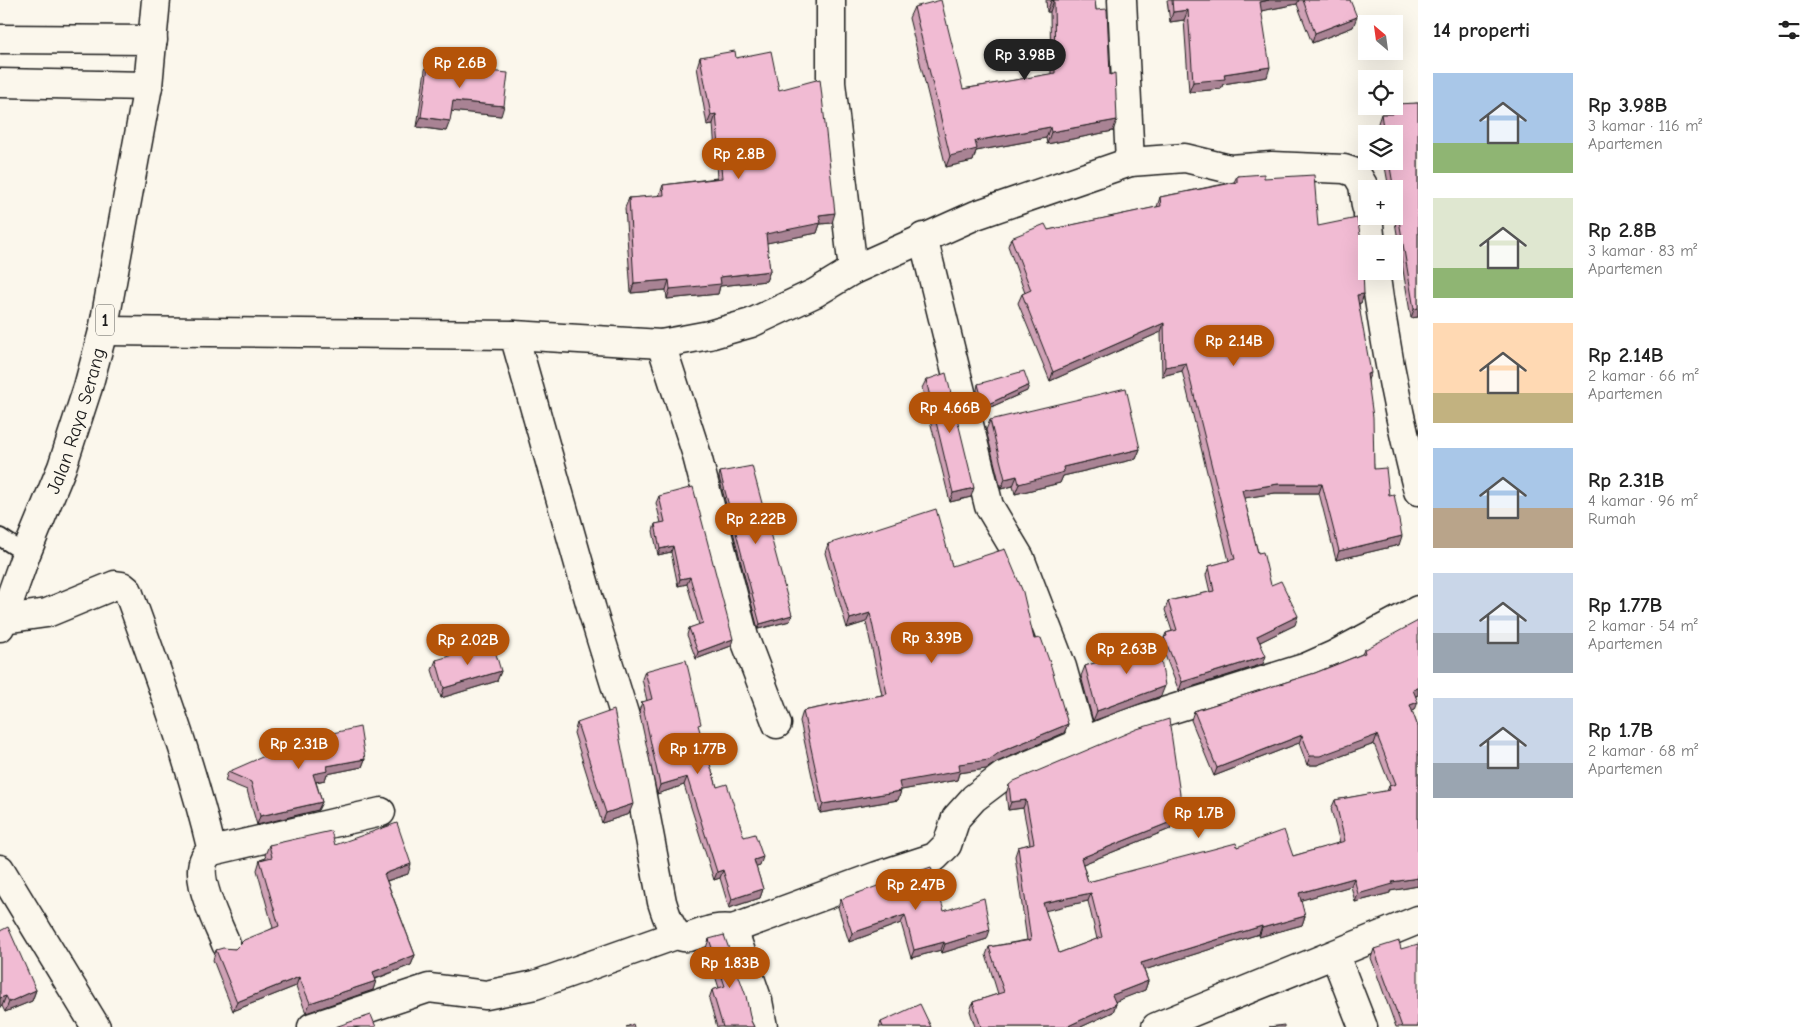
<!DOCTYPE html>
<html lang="id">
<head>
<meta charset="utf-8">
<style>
	body { margin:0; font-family:"Comic Neue",sans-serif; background:#f6f6f6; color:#222; height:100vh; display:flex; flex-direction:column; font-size:19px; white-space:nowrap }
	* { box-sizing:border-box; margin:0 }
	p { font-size:16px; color:#767676 }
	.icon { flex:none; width:28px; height:28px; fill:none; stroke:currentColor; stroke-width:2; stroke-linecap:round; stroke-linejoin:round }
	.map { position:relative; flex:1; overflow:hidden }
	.side { display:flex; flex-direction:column; background:#fff; width:400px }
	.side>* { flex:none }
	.needle { width:32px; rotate:331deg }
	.buttons { position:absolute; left:1358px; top:15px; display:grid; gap:10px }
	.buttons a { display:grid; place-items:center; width:45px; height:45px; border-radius:0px; background:#fff; box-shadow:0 5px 20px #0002; font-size:25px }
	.price { position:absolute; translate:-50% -42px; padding:0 11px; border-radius:18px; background:#b45309; color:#fff; font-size:16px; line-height:32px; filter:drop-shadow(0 1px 2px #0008) }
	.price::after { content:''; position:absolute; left:50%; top:30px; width:15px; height:11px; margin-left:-8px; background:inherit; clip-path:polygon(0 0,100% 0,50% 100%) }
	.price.current { background:#222; color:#fff }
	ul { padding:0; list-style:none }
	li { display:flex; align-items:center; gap:15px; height:125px; padding:0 15px }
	li span { display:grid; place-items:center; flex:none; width:140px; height:100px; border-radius:0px; color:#555 }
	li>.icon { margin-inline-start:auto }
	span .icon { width:60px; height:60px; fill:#fffc; stroke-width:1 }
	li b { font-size:21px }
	h2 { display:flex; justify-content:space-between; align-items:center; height:60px; padding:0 15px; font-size:21px }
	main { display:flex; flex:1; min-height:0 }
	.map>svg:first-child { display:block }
</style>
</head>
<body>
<main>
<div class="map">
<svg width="1418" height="1027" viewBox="0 0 1418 1027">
	<rect width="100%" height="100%" fill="#fbf7ec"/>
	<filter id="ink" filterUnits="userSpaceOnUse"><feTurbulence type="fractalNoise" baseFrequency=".02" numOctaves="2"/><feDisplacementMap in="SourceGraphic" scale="10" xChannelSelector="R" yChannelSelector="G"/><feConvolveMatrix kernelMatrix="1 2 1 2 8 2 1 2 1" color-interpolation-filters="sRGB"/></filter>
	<g filter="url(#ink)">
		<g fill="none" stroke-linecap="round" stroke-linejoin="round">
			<g stroke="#1c1c1c" stroke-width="20">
				<polyline id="lane" points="0,537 26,554"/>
			</g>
			<g stroke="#1c1c1c" stroke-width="31">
				<g id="street">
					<polyline points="831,0 831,83 853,270"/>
					<polyline points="1122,0 1130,162"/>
					<polyline points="0,39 153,40"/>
					<polyline points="0,83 148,86"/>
					<polyline points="1368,216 1371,244"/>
					<polyline points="923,237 989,506 1020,558 1062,667 1083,742"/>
					<path d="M1375,271C1385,346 1399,419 1418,491"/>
					<path d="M103,331L514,335L592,610L630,733L662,902C681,965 692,923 733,929L877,876L935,857L947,845L956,818L974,798L1003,776L1128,723L1307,667L1334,655L1418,610"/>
					<polyline points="514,335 661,344 709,335 751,323 815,293 853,270 976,215 1130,162 1185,158 1230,169 1272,166 1344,169 1356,173 1363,185 1366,206"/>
					<polyline points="661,344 696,452 744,637 777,724"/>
					<path d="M4,619L47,613L115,585L122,586L128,591C159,677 191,762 212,851C186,866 218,923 226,944"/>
					<polyline points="212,851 381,812"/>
					<polyline points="0,869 96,1027"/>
					<polyline points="733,929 758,1001 763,1027"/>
					<polyline points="1335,955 1363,1027"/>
					<polyline points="312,1027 429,988 486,995 535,985 676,935"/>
					<polyline points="1156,1027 1418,920"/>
				</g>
			</g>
			<g stroke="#1c1c1c" stroke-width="31">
				<g id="highway">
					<path id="s1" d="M0,627L26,554L62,467L88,387L103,331L148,86L156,0"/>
				</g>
			</g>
			<use href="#lane" stroke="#fbf7ec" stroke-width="16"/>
			<use href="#street" stroke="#fbf7ec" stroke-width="28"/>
			<use href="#highway" stroke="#fbf7ec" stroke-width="28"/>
		</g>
		<g fill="#cfa1b5" stroke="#1c1c1c" fill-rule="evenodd">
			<polygon points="1046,0 1095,0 1096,10 1113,131 1047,144 1046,138 976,151 973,161 946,167 909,18 914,7 963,89 1051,74 1050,12 1047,12"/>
			<polygon points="1167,0 1350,0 1353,27 1312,43 1297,4 1261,11 1267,77 1223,84 1221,89 1189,92 1184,20 1170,22"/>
			<polygon points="700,57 736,58 779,90 832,223 820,224 817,233 766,243 770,271 766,281 720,286 718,294 667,299 666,290 631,293 625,208 629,198 659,196 663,185 717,178 713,124 707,125 697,67"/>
			<polygon points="429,59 458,68 501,116 452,111 446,131 417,127 425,70"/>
			<polygon points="1418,103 1418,317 1411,318 1394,216 1394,189 1389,189 1384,161 1394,161 1394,134 1380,134 1378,123 1381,114 1389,114 1392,106"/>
			<polygon points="1237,176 1264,178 1318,226 1364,294 1361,303 1359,303 1368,381 1374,469 1389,495 1399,545 1336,560 1319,493 1275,493 1244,498 1258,553 1271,585 1295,625 1260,642 1263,664 1179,691 1161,645 1166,633 1172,631 1165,610 1168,601 1210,592 1206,575 1209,566 1229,561 1182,371 1162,376 1161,332 1050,381 1018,303 1022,294 1025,293 1008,246 1011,238 1157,207 1160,197 1234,182"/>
			<polygon points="926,380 971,497 950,502 922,388"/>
			<polygon points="978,384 1027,391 982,411 977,390"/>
			<polygon points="990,420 1140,449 1136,459 1063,476 1060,483 1015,494 1013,486 1001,489 986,430"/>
			<polygon points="720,472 792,615 790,621 758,629 719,477"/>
			<polygon points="659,496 731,646 696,659 687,635 689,628 699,625 687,584 678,586 671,552 658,555 653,531 655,524 661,523 656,503"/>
			<polygon points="828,544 952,566 1034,639 1068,724 1064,733 997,762 986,769 959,773 957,780 901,790 898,800 820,813 800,721 803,711 882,695 866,622 847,628 825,553"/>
			<polygon points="1131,647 1161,696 1093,721 1081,676 1085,666 1129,652"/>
			<path d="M1364,650L1418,695L1416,696L1415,710L1412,711L1418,727V886L1390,891V893L1355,902L1351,886L1301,900L1305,916L1302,925L1259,937V934L1144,970L1148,981L1145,990L1115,1001L1116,1004L1113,1012L1081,1027H975L970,1011L973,1002L998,994L986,955L989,947L1027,940L1015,856L1018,847L1030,844L1023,808L1008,810L1006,794L1009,785L1182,808L1178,817L1172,819L1170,829L1083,864L1088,882L1237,847L1293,856L1340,843L1331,809L1335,800L1387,791L1389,786L1390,785L1374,744L1317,765H1307L1299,743L1214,776L1191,720L1194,711L1315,673L1362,654ZM1088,901L1097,939L1059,953L1045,910Z"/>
			<polygon points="436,660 501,671 497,681 441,698 432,670"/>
			<polygon points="645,671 699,730 717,787 760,866 756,867 763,889 760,898 729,908 720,878 714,880 684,785 657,794 639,711 642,702 647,701 642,679"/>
			<polygon points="577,723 629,814 602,823 574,733"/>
			<polygon points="365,759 362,767 327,774 325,780 316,782 322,802 318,810 257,825 247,790 225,781 228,772"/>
			<polygon points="269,845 335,845 408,874 387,881 415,955 411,965 376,979 373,990 306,1013 296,986 233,1011 213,960 216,950 235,949 273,928 257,870 260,860 266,858 265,855"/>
			<polygon points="841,899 944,911 987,939 942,953 941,950 911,958 901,923 849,942 838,907"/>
			<polygon points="0,931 36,990 32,1001 5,1012 2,1006 0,1007"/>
			<polygon points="709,939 751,1021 754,1027 717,1027 709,999 712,990 719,988 706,948"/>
			<polygon points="1374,949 1401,949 1418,1027 1396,1027 1371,958"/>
			<polygon points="881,1022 931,1027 879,1027"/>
		</g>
		<g fill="#a98394" stroke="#1c1c1c">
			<polygon points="1054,0 1050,12 1047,12 1051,1"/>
			<polygon points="1269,0 1299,0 1297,4 1256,12 1260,2"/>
			<polygon points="1188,10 1184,20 1170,22 1173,12"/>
			<polygon points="1357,17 1353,27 1312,43 1315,33"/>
			<polygon points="1270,67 1267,77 1223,84 1221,89 1189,92 1193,82 1224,74"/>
			<polygon points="453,101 504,106 501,116 449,111"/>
			<polygon points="716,114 713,124 707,125 711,115"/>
			<polygon points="421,117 450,121 446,131 417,127"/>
			<polygon points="1117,120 1113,131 1047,144 1051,132"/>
			<polygon points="1050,127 1046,138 976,151 973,161 946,167 950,156 975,141"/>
			<polygon points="835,213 832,223 820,224 817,233 762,244 766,234 819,215"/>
			<polygon points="770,271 766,281 720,286 718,294 667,299 670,289 720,277"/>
			<polygon points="669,280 666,290 631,293 634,283"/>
			<polygon points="1364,294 1361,303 1354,304 1357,295"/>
			<polygon points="1418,308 1418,317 1411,318 1414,309"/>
			<polygon points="1164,323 1161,332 1050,381 1053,372"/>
			<polygon points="1186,363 1182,371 1162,376 1165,367"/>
			<polygon points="1371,373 1367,382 1367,374"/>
			<polygon points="1029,385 1027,391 982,411 984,406"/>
			<polygon points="1140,449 1136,459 1063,476 1060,483 1015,494 1019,484 1063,467"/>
			<polygon points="1017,476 1013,486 1001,489 1005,479"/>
			<polygon points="1278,484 1322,484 1319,493 1275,493 1239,499 1242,490"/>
			<polygon points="974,488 971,497 950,502 953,493"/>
			<polygon points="1402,536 1399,545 1336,560 1339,551"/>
			<polygon points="673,546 671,552 658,555 660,549"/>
			<polygon points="690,577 687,584 678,586 680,579"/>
			<polygon points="870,613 866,622 847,628 850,619"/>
			<polygon points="792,615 790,621 758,629 760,624"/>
			<polygon points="1298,616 1295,625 1254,645 1257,636"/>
			<polygon points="733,639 731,646 696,659 698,652"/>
			<polygon points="1266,656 1263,664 1179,691 1182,682"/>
			<polygon points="501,671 497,681 441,698 444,688"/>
			<polygon points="1165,686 1161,696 1093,721 1097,711"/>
			<polygon points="1418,688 1418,695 1410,698 1413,690"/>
			<polygon points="1418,702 1415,710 1407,714 1410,705"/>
			<polygon points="1068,724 1064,733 997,762 986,769 959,773 957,780 896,791 899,782 959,764 1000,752"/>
			<polygon points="1302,735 1299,743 1214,776 1217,768"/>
			<polygon points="1377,735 1374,744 1317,765 1307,765 1310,756"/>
			<polygon points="365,759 362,767 327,774 325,780 310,783 313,774 327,766"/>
			<polygon points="687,777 684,785 657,794 660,785"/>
			<polygon points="901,791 898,800 820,813 823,804"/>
			<polygon points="1026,800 1023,808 1008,810 1011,802"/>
			<polygon points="322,802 318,810 257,825 260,816"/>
			<polygon points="633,804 629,814 602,823 606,813"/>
			<polygon points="1182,808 1178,817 1167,821 1170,812"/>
			<polygon points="1173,821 1170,829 1078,866 1081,858"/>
			<polygon points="763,857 760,866 751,869 754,860"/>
			<polygon points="411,864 408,874 380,883 384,874"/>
			<polygon points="723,870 720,878 714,880 717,872"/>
			<polygon points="1354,878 1351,886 1295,902 1299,893"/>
			<polygon points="1418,878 1418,886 1390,891 1390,893 1355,902 1358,894 1392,882"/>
			<polygon points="763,889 760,898 729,908 732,899"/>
			<polygon points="1091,893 1088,901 1040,912 1043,903"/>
			<polygon points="905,915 901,923 849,942 852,933"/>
			<polygon points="1305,916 1302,925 1259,937 1262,928"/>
			<polygon points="1262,926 1259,934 1138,972 1141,963"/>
			<polygon points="990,930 987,939 942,953 945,944"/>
			<polygon points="944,942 941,950 911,958 914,950"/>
			<polygon points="415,955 411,965 369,981 373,972"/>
			<polygon points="299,977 296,986 233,1011 237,1002"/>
			<polygon points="376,981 373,990 306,1013 310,1003"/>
			<polygon points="1148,981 1145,990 1109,1004 1112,995"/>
			<polygon points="36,990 32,1001 5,1012 9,1002"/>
			<polygon points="6,996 2,1006 0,1007 0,998"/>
			<polygon points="1116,1004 1113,1012 1081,1027 1066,1027"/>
		</g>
		<g fill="#f1bbd3" stroke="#1c1c1c" fill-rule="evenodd">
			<polygon points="941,0 963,89 1055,73 1054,0 1051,0 1095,0 1096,10 1107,9 1110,75 1115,73 1117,120 1051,132 1050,127 975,141 977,149 950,156 914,7"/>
			<polygon points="1172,0 1269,0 1260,2 1270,67 1224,74 1225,79 1193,82 1188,10 1173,12"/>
			<polygon points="1303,0 1350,0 1357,17 1315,33"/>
			<polygon points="735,51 736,58 771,51 779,90 820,79 835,213 819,215 821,223 766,234 770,271 720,277 721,284 670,289 669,280 634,283 629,198 664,195 663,185 722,178 716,114 711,115 700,57"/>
			<polygon points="429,59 459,64 458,68 508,73 504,106 453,101 450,121 421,117"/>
			<polygon points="1418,103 1418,308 1414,309 1389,161 1394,161 1394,134 1384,134 1381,114 1393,114 1393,106 1394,106 1394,104"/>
			<polygon points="1264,174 1264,178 1314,175 1318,226 1357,218 1362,245 1364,294 1357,295 1371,373 1367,374 1373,417 1374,469 1386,468 1389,495 1394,494 1402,536 1339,551 1322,484 1278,484 1242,490 1258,553 1263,552 1271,585 1281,581 1298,616 1257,636 1266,656 1182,682 1164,637 1167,636 1166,633 1177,630 1168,601 1214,591 1209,566 1235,559 1186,363 1165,367 1164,323 1053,372 1022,294 1031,290 1011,238 1045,224 1048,230 1161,206 1160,197 1237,182 1237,176"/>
			<polygon points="1024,371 1029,385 984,406 978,384"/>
			<polygon points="946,373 974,488 953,493 926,380"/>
			<polygon points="1126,388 1140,449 1063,467 1064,472 1019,484 1017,476 1005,479 990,420"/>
			<polygon points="752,466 792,615 760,624 720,472"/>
			<polygon points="693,487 733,639 698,652 689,628 703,623 690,577 680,579 673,546 660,549 655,524 665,522 659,496"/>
			<polygon points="936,509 952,566 1005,549 1023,592 1034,639 1041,638 1050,663 1068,724 1000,752 989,760 959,764 960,771 899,782 901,791 823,804 803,711 887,694 870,613 850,619 828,544"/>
			<path d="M1418,621V688L1413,690L1418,702L1410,705L1418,727V878L1392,882L1393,884L1358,894L1354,878L1299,893L1305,916L1262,928V926L1141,963L1148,981L1112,995L1116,1004L1066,1027H981L973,1002L1004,992L989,947L1031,940L1018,847L1034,843L1026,800L1011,802L1009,785L1014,781L1137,729L1169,719L1182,808L1170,812L1173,821L1081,858L1088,882L1236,843L1237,847L1284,830L1293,856L1345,841L1335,800L1390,790L1389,786L1396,784L1377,735L1320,756H1310L1302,735L1217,768L1194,711L1315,673L1365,653L1364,650ZM1091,893L1102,937L1059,953L1043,903Z"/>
			<polygon points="1158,638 1165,686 1097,711 1085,666 1132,651 1131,647"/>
			<polygon points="493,644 501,671 444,688 436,660"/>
			<polygon points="686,660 701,724 698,725 717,787 727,784 744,837 755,834 763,857 754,860 763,889 732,899 723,870 717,872 687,777 660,785 642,702 652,699 645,671"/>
			<polygon points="614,710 633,804 606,813 577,723"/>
			<polygon points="360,727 365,759 327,766 328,771 313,774 322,802 260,816 251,782 228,772 301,740"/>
			<polygon points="397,823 411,864 384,874 415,955 373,972 376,981 310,1003 299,977 237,1002 216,950 223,948 235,949 244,940 279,926 260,860 272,857 269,845 331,831 335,845"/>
			<polygon points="931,867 944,911 984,898 990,930 945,944 944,942 914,950 905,915 852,933 841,899"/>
			<polygon points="8,927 36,990 9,1002 6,996 0,998 0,931"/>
			<polygon points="724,935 746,996 751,1021 754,1027 723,1027 712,990 725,986 709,939"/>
			<polygon points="1399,941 1401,949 1418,944 1418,1027 1402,1027 1374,949"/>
			<polygon points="920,1004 931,1027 883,1027 881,1022"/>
			<polygon points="371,1015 376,1027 335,1027"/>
			<polygon points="633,1024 634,1027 626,1027"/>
			<polygon points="1284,1025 1284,1027 1269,1027"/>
		</g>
	</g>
	<g text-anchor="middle" stroke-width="4" stroke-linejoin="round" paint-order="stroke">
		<rect fill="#fbf7ec" stroke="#5f5e5a" stroke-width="1" x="96" y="304.5" width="18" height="31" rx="4"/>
		<g font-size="18" font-weight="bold" fill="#1c1c1c">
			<text x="105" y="326">1</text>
		</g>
		<g font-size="19" fill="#1c1c1c" stroke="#fbf7ec">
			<text dy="7" stroke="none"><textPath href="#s1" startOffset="220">Jalan Raya Serang</textPath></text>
		</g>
	</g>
</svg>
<div class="buttons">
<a><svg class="needle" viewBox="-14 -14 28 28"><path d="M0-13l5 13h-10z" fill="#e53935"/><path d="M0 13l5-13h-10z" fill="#767676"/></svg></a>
<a><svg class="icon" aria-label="locate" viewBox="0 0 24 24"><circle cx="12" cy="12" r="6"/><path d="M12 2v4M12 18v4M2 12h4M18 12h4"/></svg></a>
<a><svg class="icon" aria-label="layers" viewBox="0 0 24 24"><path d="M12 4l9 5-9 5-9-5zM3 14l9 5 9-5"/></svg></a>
<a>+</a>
<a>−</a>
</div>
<b class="price current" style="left:1025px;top:81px">Rp 3.98B</b>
<b class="price" style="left:460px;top:89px">Rp 2.6B</b>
<b class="price" style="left:739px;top:180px">Rp 2.8B</b>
<b class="price" style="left:1234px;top:367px">Rp 2.14B</b>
<b class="price" style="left:950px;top:434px">Rp 4.66B</b>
<b class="price" style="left:756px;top:545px">Rp 2.22B</b>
<b class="price" style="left:932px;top:664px">Rp 3.39B</b>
<b class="price" style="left:468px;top:666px">Rp 2.02B</b>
<b class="price" style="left:1127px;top:675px">Rp 2.63B</b>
<b class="price" style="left:299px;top:770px">Rp 2.31B</b>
<b class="price" style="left:698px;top:775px">Rp 1.77B</b>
<b class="price" style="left:1199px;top:839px">Rp 1.7B</b>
<b class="price" style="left:916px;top:911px">Rp 2.47B</b>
<b class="price" style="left:730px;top:989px">Rp 1.83B</b>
</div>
<section class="side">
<h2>14 properti<svg class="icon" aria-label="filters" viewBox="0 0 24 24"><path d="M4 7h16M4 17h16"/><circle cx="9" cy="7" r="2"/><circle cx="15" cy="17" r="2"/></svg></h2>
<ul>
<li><span style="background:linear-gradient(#a9c7e8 70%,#8fb573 0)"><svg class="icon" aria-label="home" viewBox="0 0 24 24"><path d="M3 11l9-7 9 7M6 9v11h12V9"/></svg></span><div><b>Rp 3.98B</b><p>3 kamar · 116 m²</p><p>Apartemen</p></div></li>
<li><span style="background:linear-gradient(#dfe7d0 70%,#8fb573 0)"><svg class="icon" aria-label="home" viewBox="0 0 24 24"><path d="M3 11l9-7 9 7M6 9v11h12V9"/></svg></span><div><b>Rp 2.8B</b><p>3 kamar · 83 m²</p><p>Apartemen</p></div></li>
<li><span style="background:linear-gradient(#ffd9b3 70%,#c2b280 0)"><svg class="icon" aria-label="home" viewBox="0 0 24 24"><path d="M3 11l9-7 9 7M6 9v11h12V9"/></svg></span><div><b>Rp 2.14B</b><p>2 kamar · 66 m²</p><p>Apartemen</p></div></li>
<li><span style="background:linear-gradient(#a9c7e8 60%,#b9a48a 0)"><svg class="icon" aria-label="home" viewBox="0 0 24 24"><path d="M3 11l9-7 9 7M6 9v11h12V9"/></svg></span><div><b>Rp 2.31B</b><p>4 kamar · 96 m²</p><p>Rumah</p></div></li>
<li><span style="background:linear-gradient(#c9d6e8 60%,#9aa5b1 0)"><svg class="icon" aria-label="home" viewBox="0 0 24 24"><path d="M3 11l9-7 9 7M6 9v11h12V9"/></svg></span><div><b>Rp 1.77B</b><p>2 kamar · 54 m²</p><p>Apartemen</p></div></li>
<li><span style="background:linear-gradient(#c9d6e8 65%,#9aa5b1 0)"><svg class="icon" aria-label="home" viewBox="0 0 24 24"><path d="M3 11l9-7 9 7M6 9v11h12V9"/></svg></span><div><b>Rp 1.7B</b><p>2 kamar · 68 m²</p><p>Apartemen</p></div></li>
</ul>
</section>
</main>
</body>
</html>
